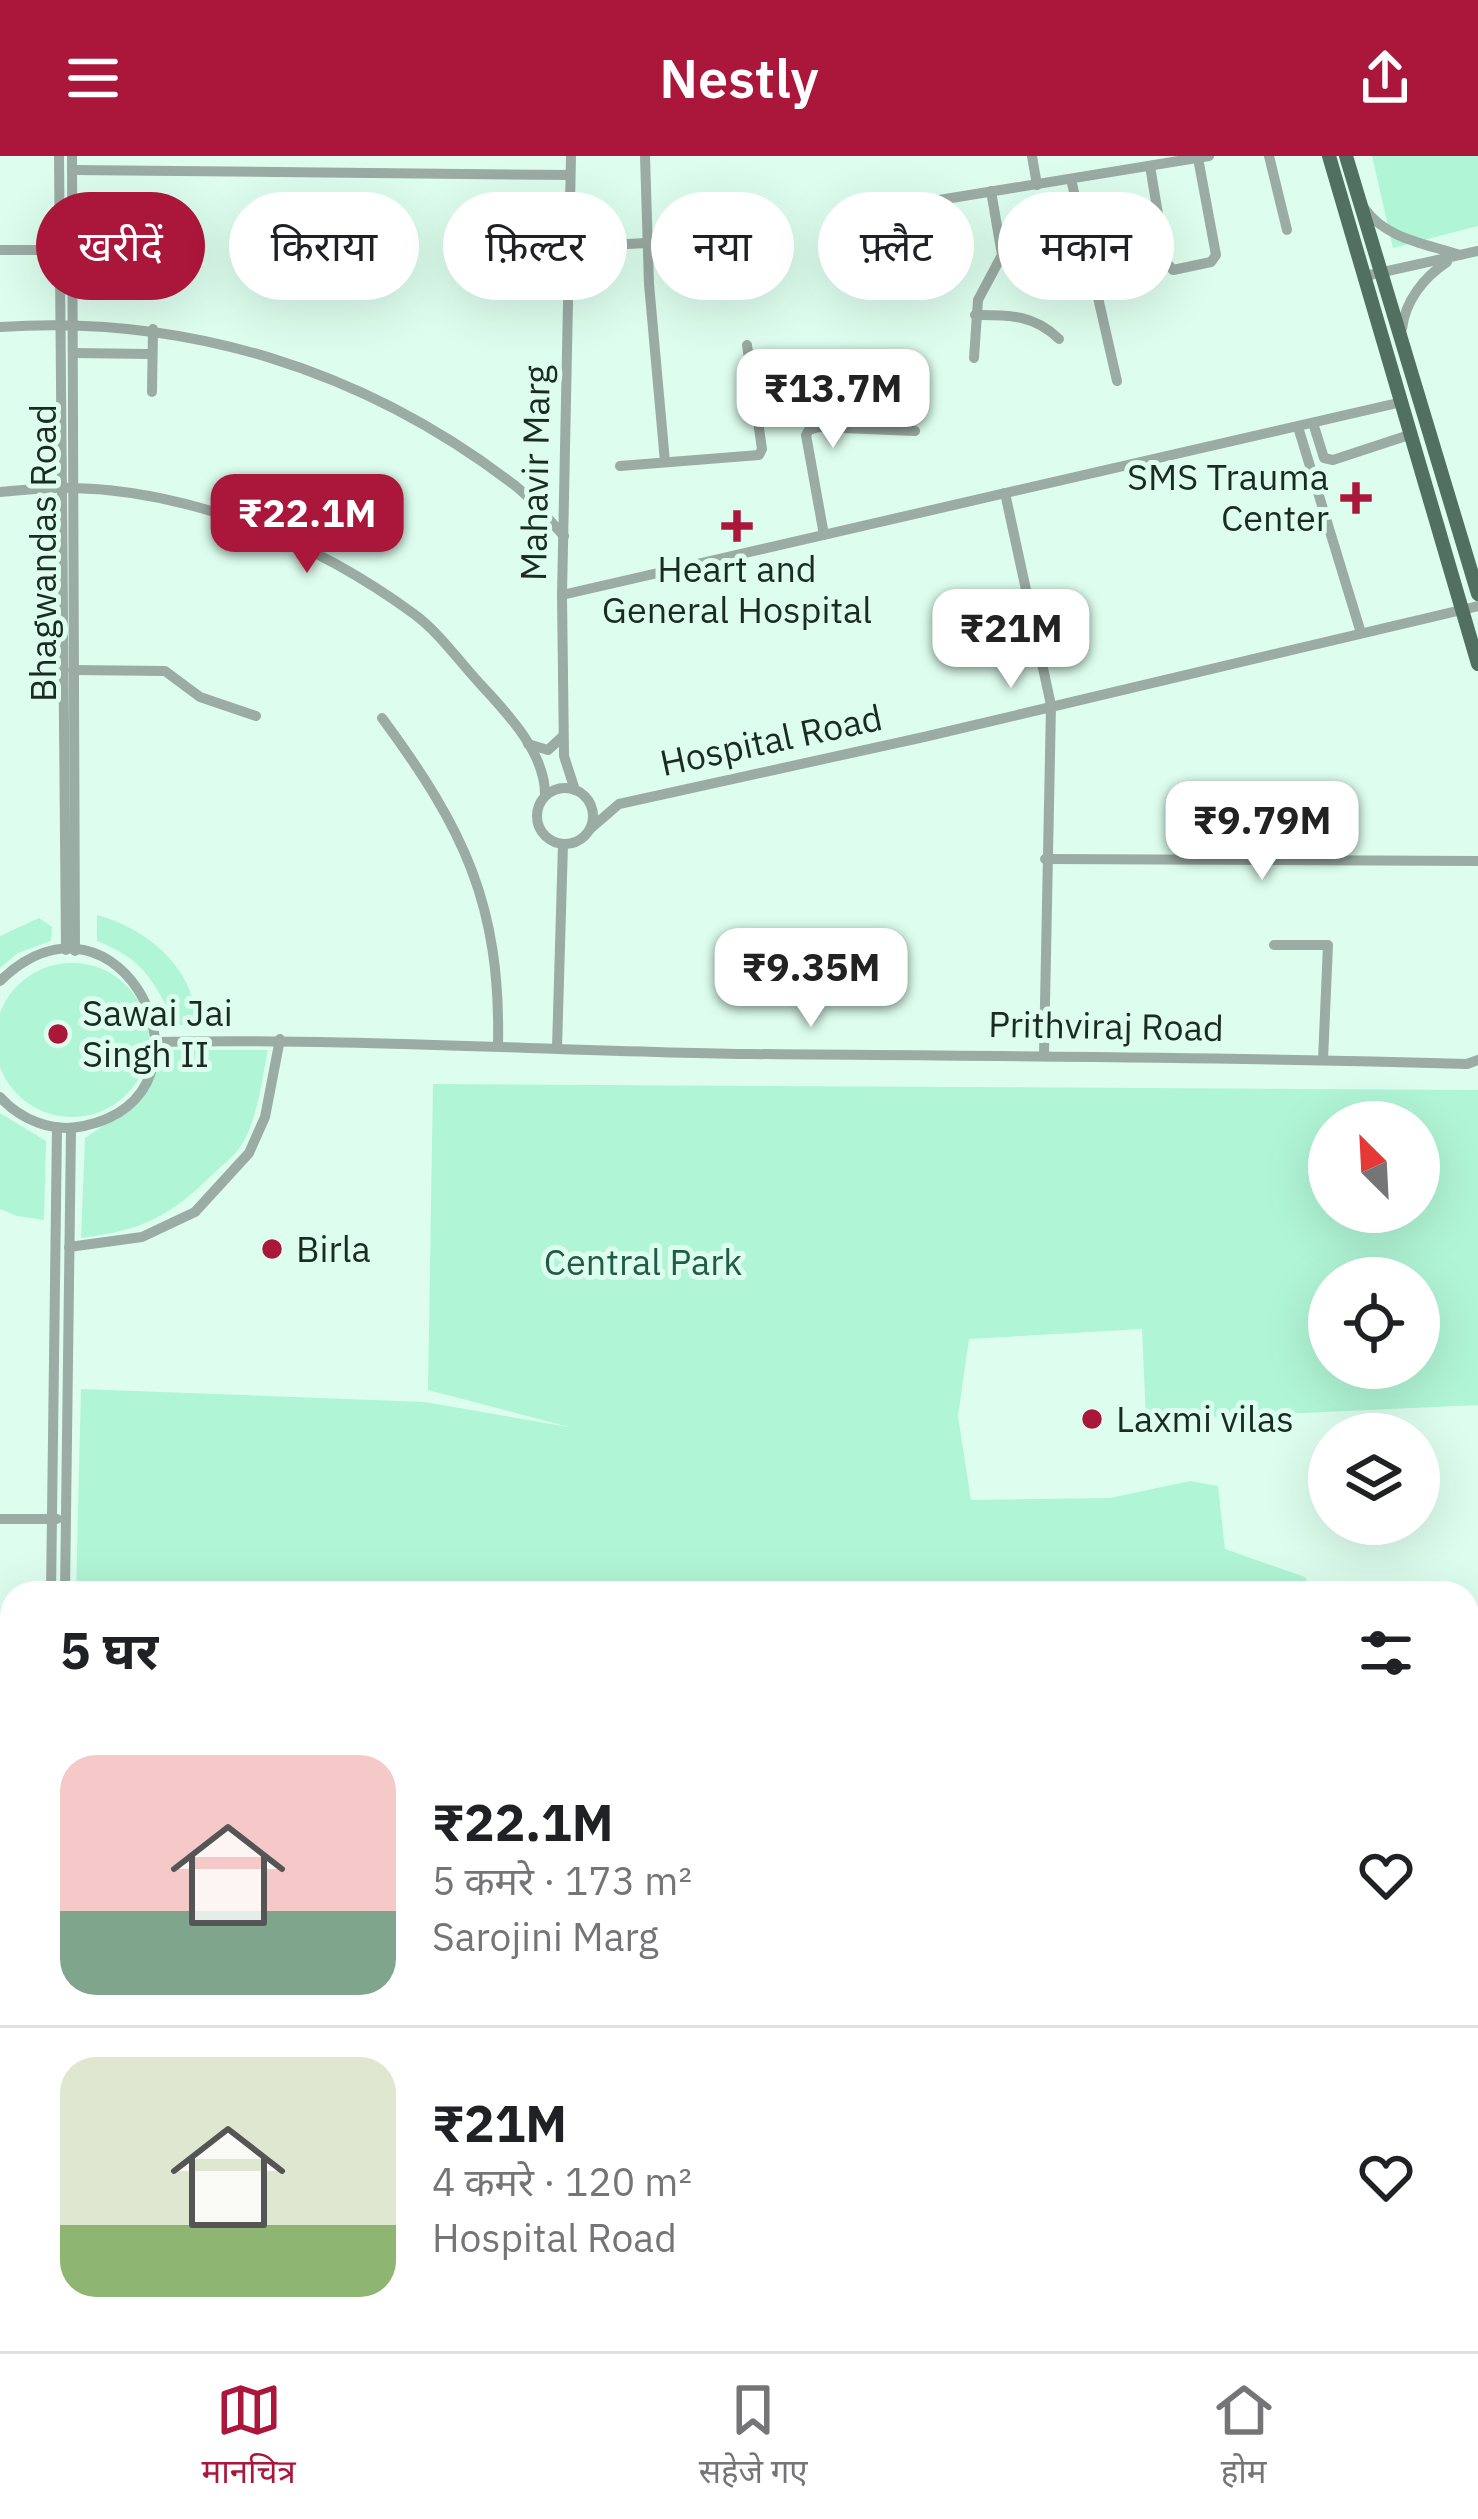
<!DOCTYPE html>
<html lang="hi">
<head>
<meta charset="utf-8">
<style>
	body { margin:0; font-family:"IBM Plex Sans","Noto Sans Devanagari",sans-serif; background:#f6f6f6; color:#202124; height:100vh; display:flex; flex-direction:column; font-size:45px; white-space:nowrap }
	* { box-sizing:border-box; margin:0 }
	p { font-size:39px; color:#757577 }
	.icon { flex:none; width:66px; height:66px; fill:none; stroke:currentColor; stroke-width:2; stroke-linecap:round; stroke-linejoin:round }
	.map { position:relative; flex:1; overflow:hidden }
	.side { position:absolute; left:0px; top:1425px; width:1479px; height:771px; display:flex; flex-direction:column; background:#fff; border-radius:36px 36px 0 0; box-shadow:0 12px 48px #0002 }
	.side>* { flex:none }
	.banner { position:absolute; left:36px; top:36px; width:1407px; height:108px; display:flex; gap:24px }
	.needle { width:78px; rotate:336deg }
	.tools { position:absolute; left:1308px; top:945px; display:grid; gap:24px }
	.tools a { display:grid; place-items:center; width:132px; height:132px; border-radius:50%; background:#fff; box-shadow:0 12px 48px #0002; font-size:60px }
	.price { position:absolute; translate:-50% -102px; padding:0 27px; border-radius:24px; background:#fff; color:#222; font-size:39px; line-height:78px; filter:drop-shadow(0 3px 6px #0008) }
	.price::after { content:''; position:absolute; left:50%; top:72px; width:36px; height:27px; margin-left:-18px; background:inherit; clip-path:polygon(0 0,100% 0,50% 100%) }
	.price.selected { background:#ab163b; color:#fff }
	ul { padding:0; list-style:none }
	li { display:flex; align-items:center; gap:36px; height:300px; padding:0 60px }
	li+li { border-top:3px solid #e0e0e0 }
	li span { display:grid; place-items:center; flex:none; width:336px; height:240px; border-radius:36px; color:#555 }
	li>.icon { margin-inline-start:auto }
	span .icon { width:144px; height:144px; fill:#fffc; stroke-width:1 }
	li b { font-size:51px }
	h2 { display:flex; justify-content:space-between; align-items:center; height:144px; padding:0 60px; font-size:51px }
	.tag { padding:0 42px; border-radius:54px; background:#fff; box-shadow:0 12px 48px #0002; font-size:42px; line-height:108px }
	.tag.selected { background:#ab163b; color:#fff }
	header { display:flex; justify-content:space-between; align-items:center; height:156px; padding:0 60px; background:#ab163b; color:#fff; font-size:54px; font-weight:600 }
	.menu { display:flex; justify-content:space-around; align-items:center; height:168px; border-top:3px solid #e0e0e0; background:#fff; font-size:33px; color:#757577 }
	.menu a { display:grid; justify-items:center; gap:6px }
	.menu .selected { color:#ab163b }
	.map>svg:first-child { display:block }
</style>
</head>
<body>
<header><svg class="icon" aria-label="menu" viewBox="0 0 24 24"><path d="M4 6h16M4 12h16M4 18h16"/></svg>Nestly<svg class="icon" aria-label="share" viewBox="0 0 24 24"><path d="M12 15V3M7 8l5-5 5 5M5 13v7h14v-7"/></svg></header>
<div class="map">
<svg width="1478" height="2195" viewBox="0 0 1478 2195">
	<rect width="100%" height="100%" fill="#ddfeee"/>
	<polygon fill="#c3f5de" points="782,2184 1372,2184 1371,2195 782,2195"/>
	<g fill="#b0f5d6" fill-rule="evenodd">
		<polygon points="1372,0 1478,0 1478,70 1393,92"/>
		<path d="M97,759C148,773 195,812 197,869H177C152,825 147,805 97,785Z"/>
		<polygon points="39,762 52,771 51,785 18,797 0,812 0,780"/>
		<circle cx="72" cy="884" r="77"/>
		<path d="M167,894H268C261,926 258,965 239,993C232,1002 220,1011 212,1019C170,1061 140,1075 81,1082L85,982L130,952L145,935Z"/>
		<path d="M433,928L1478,934V1249L1146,1264L1142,1173L969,1183L958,1260L971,1344L1110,1342L1190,1325L1218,1330L1225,1393L1305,1421L1313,1437H76L81,1233L425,1246L569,1271L428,1234ZM1329,966H1419V1056H1329ZM1329,1122H1419V1212H1329Z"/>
		<polygon points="0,957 46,985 44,1064 17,1060 0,1053"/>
		<rect x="0" y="1538" width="12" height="249"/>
		<polygon points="1467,1787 1478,1787 1478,1911 1467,1910"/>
		<polygon points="70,2184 335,2184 333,2195 70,2195"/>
		<polygon points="339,2184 781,2184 780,2195 336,2195"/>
		<polygon points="1201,2184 1330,2184 1329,2195 1200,2195"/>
	</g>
	<polygon fill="#86d3b2" points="207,2184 265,2184 271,2188 269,2195 215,2195"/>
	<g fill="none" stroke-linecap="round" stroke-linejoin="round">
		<g stroke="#9baca4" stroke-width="10">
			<polyline points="59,0 66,794"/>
			<polyline points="72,0 75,795"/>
			<polyline points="571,0 562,439 564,600 575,634"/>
			<polyline points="645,0 649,128 665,306"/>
			<polyline points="1032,0 1037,29"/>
			<polyline points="1269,0 1287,74"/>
			<polyline points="1150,10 1166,106 1173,114 1211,106 1216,99 1198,2"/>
			<polyline points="72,14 570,19"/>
			<polyline points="1071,23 1117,225"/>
			<polyline points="939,44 1209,0"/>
			<path d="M1365,53C1386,83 1427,88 1460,99"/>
			<polyline points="569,91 647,87"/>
			<polyline points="0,94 60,94"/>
			<polyline points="1365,120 1478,95"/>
			<path d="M975,159C1008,159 1033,158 1059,183"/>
			<path d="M0,171C186,158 364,214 513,328C532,342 548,363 564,380"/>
			<path d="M1402,173C1405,145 1424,121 1447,106"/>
			<polyline points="74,197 151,198"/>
			<polyline points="974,202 978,144 1002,99 991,35"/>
			<polyline points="152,236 153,173"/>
			<polyline points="1313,267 1324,302 1333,304 1412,278"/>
			<polyline points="1298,271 1361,477"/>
			<polyline points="620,310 759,299 762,293 747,189"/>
			<path d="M0,336C24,334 49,331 73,332C195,335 317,387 414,458C440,477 461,508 483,531C510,560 546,599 545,640"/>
			<polyline points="1005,337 1051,549 1044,898"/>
			<polyline points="824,379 806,279 809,274 819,271 915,275"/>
			<polyline points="562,439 1402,246"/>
			<polyline points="73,514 165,515 200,541 256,560"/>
			<path d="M382,562C464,673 501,749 498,890"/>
			<polyline points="528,588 548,594 562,581"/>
			<circle cx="565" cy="660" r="28"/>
			<polyline points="590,673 619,648 924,581 1478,450"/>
			<polyline points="1045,703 1478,705"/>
			<polyline points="1274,789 1328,789 1323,904"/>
			<path d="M0,825C120,709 233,938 84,970C53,977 21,964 0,941"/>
			<path d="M156,886C353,882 550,895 748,898C987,900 1227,901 1467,908L1478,904"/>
			<polyline points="557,892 563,688"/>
			<polyline points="69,1091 142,1081 195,1056 249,997 265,961 280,883"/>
			<polyline points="0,1363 57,1363"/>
			<polyline points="51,1437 57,971"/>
			<polyline points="65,1437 71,972"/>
			<polyline points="0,1955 12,1955"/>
			<polyline points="44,2195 44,2184"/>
			<polyline points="57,2195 57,2184"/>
		</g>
		<g stroke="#517062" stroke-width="14">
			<polyline points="1329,0 1478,508"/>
			<polyline points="1346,0 1478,438"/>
		</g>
	</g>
	<g fill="#ab163b" stroke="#ddfeee" stroke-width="4.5">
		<path d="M1350 324h12v12h12v12h-12v12h-12v-12h-12v-12h12z"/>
		<path d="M731 352h12v12h12v12h-12v12h-12v-12h-12v-12h12z"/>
		<circle cx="58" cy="878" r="12"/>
		<circle cx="272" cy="1093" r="12"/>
		<circle cx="1092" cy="1263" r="12"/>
	</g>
	<g text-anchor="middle" stroke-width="10" stroke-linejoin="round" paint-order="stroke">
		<g font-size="36" fill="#1b2b24" stroke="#ddfeee">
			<text transform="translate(535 317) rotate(-89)" y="13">Mahavir Marg</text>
			<text transform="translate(43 397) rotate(-90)" y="13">Bhagwandas Road</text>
			<text transform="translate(771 584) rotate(-12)" y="13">Hospital Road</text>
			<text transform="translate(1106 870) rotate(1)" y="13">Prithviraj Road</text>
		</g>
		<g font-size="36" fill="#1b2b24" stroke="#ddfeee" text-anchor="start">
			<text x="1329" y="334" text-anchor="end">SMS Trauma<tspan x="1329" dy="41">Center</tspan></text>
			<text x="737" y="426" text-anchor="middle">Heart and<tspan x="737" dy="41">General Hospital</tspan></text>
			<text x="82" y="870">Sawai Jai<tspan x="82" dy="41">Singh II</tspan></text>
			<text x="296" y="1106">Birla</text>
			<text x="1116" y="1276">Laxmi vilas</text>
		</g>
		<g font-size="36" fill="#215c46" stroke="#ddfeee">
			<text x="643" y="1119">Central Park</text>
		</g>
	</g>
</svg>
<div class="tools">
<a><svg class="needle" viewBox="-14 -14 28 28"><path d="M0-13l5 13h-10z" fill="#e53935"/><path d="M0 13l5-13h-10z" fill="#757577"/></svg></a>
<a><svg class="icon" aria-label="locate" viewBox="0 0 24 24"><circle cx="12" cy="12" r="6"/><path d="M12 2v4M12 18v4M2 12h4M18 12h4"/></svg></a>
<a><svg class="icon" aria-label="layers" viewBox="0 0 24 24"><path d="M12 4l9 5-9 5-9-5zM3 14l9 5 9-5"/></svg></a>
</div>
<b class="price" style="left:833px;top:295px">₹13.7M</b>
<b class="price selected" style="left:307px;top:420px">₹22.1M</b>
<b class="price" style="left:1011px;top:535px">₹21M</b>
<b class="price" style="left:1262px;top:727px">₹9.79M</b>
<b class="price" style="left:811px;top:874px">₹9.35M</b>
<div class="banner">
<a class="tag selected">खरीदें</a>
<a class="tag">किराया</a>
<a class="tag">फ़िल्टर</a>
<a class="tag">नया</a>
<a class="tag">फ़्लैट</a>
<a class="tag">मकान</a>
</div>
<section class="side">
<h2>5 घर<svg class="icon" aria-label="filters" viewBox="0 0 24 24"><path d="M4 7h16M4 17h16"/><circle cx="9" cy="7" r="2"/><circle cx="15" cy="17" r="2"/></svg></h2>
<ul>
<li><span style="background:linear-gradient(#f6c9c9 65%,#7fa58c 0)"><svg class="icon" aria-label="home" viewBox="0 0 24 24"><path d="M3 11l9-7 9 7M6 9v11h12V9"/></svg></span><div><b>₹22.1M</b><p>5 कमरे · 173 m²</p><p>Sarojini Marg</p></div><svg class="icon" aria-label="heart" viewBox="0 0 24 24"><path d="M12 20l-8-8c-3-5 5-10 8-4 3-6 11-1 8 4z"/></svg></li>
<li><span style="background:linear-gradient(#dfe7d0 70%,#8fb573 0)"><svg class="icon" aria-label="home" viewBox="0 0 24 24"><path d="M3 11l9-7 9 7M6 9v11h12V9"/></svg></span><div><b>₹21M</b><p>4 कमरे · 120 m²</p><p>Hospital Road</p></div><svg class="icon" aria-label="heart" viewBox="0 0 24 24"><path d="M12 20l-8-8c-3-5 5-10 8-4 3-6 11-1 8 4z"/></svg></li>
</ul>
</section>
</div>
<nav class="menu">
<a class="selected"><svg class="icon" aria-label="map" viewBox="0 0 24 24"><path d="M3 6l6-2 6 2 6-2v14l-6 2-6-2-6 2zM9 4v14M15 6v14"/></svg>मानचित्र</a>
<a><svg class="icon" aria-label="saved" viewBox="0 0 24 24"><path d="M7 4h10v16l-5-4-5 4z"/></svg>सहेजे गए</a>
<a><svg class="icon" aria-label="home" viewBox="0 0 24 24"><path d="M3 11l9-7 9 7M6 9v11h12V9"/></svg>होम</a>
</nav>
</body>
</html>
